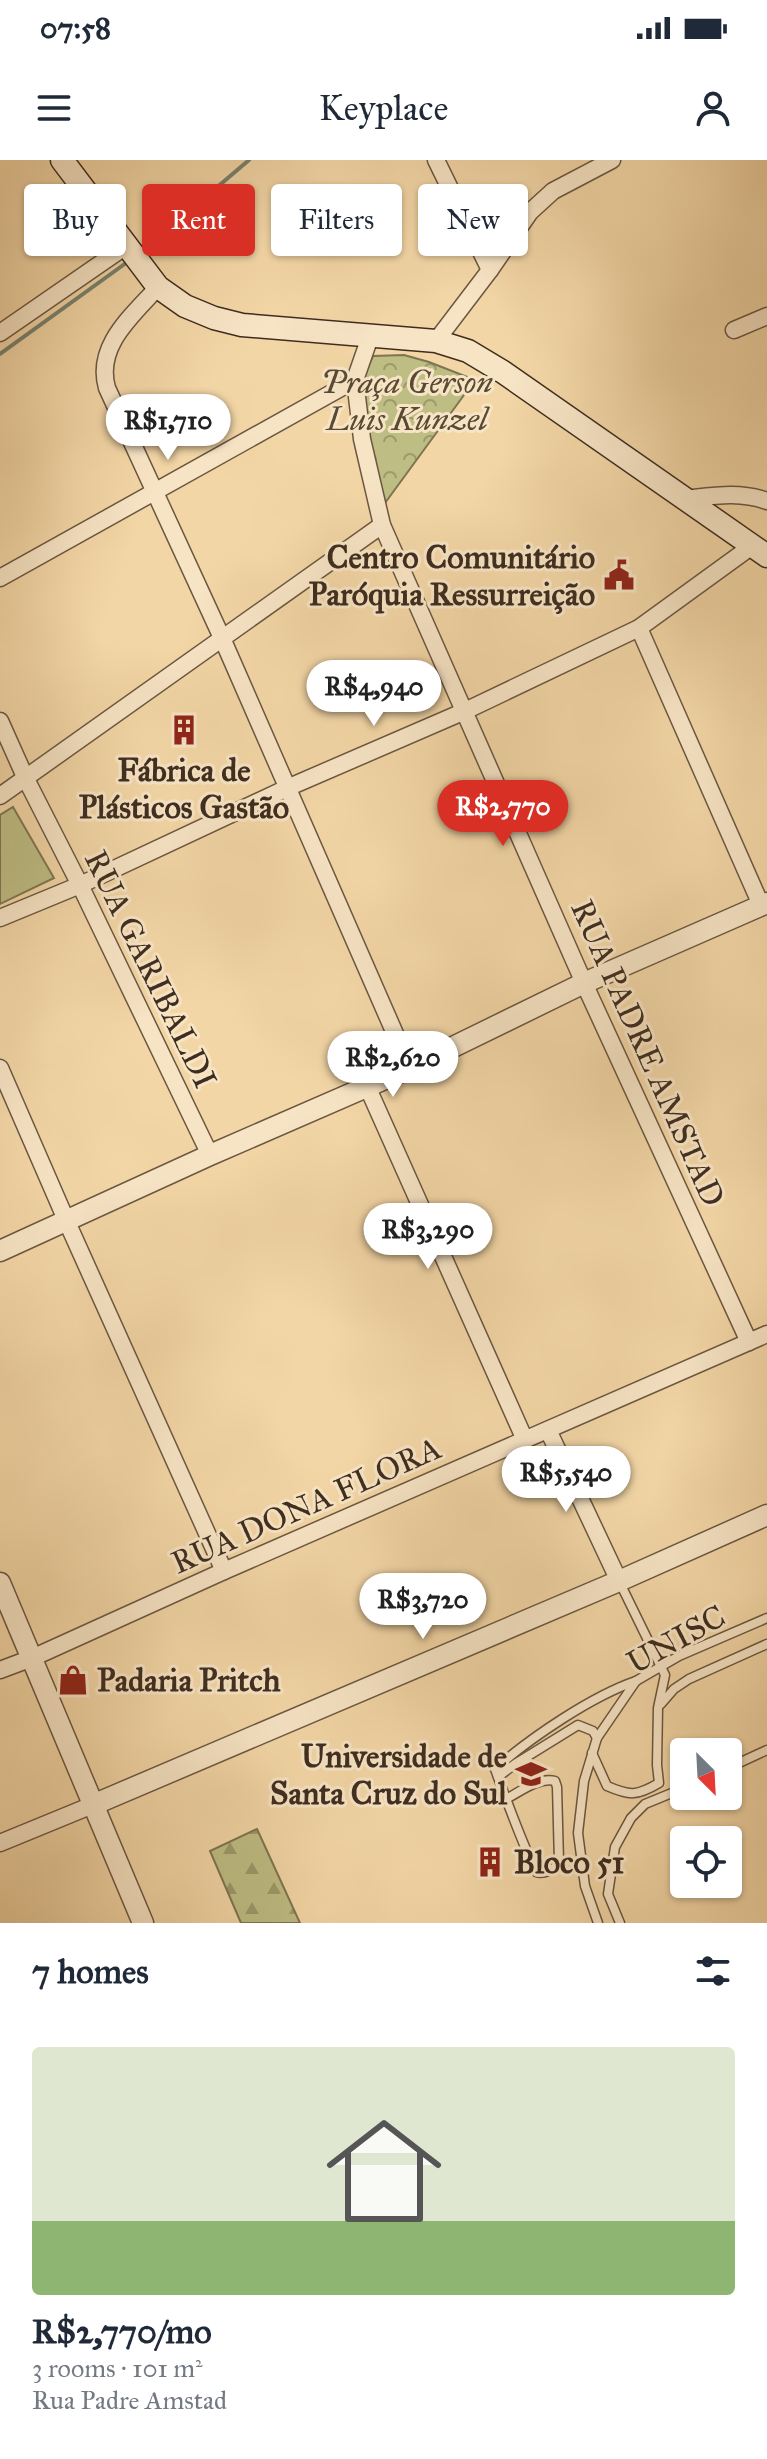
<!DOCTYPE html>
<html lang="en">
<head>
<meta charset="utf-8">
<style>
	body { margin:0; font-family:"IM FELL Great Primer",serif; background:#f6f6f7; color:#1f2937; height:100vh; display:flex; flex-direction:column; font-size:30px; white-space:nowrap }
	* { box-sizing:border-box; margin:0 }
	p { font-size:26px; color:#747a83 }
	.icon { flex:none; width:44px; height:44px; fill:none; stroke:currentColor; stroke-width:2; stroke-linecap:round; stroke-linejoin:round }
	.map { position:relative; height:1763px; overflow:hidden }
	.drawer { display:flex; flex-direction:column; background:#fff; flex:1 }
	.drawer>* { flex:none }
	.banner { position:absolute; left:24px; top:24px; width:720px; height:72px; display:flex; gap:16px }
	.needle { width:52px; rotate:156deg }
	.buttons { position:absolute; left:670px; top:1578px; display:grid; gap:16px }
	.buttons a { display:grid; place-items:center; width:72px; height:72px; border-radius:8px; background:#fff; box-shadow:0 2px 6px #0004; font-size:40px }
	.price { position:absolute; translate:-50% -68px; padding:0 18px; border-radius:28px; background:#fff; color:#222; font-size:26px; line-height:52px; filter:drop-shadow(0 2px 4px #0008) }
	.price::after { content:''; position:absolute; left:50%; top:48px; width:24px; height:18px; margin-left:-12px; background:inherit; clip-path:polygon(0 0,100% 0,50% 100%) }
	.price.active { background:#d93025; color:#fff }
	ul { padding:0; list-style:none }
	li { display:grid; align-content:center; gap:16px; height:424px; padding:0 32px }
	li span { display:grid; place-items:center; height:248px; border-radius:8px; color:#555 }
	li>.icon { margin-inline-start:auto }
	span .icon { width:144px; height:144px; fill:#fffc; stroke-width:1 }
	li b { font-size:34px }
	h2 { display:flex; justify-content:space-between; align-items:center; height:96px; padding:0 32px; font-size:34px }
	.tag { padding:0 28px; border-radius:8px; background:#fff; box-shadow:0 2px 6px #0004; font-size:28px; line-height:72px }
	.tag.active { background:#d93025; color:#fff }
	.status { display:flex; justify-content:space-between; align-items:center; height:56px; padding:0 40px; background:#fff; direction:ltr }
	.status svg { height:22px; fill:currentColor }
	header { display:flex; justify-content:space-between; align-items:center; height:104px; padding:0 32px; background:#fff; font-size:36px; font-weight:600 }
	.map>svg:first-child { display:block }
</style>
</head>
<body>
<div class="status"><b>07:58</b><svg viewBox="0 0 49 12"><path d="M0 12V9h3v3zM5 12V6h3v6zM10 12V3h3v9zM15 12V0h3v12zM26 1h20v11H26zM47 4h2v5h-2z"/></svg></div>
<header><svg class="icon" aria-label="menu" viewBox="0 0 24 24"><path d="M4 6h16M4 12h16M4 18h16"/></svg>Keyplace<svg class="icon" aria-label="person" viewBox="0 0 24 24"><circle cx="12" cy="8" r="4"/><path d="M4 21q1-7 8-7t8 7"/></svg></header>
<div class="map">
<svg width="767" height="1763" viewBox="0 0 767 1763">
	<defs>
		<pattern id="forest-firs" width="22" height="20" patternUnits="userSpaceOnUse" patternTransform="scale(2)"><rect width="22" height="20" fill="#bebd84"/><path d="M5 1l3.5 6h-7zM16 11l3.5 6h-7z" fill="#9c9a6b"/></pattern>
		<pattern id="park-crowns" width="20" height="18" patternUnits="userSpaceOnUse" patternTransform="scale(2)"><rect width="20" height="18" fill="#bebd84"/><path d="M2 6a3 3 0 1 1 6 0M12 15a3 3 0 1 1 6 0" fill="none" stroke="#9c9a6b"/></pattern>
	</defs>
	<rect width="100%" height="100%" fill="#f3d6a6"/>
	<filter id="stains"><feTurbulence type="fractalNoise" baseFrequency=".0025" numOctaves="4"/><feColorMatrix values="0 0 0 0 .2 0 0 0 0 .09 0 0 0 0 .02 0 0 0 .5 -.17"/></filter>
	<radialGradient id="worn" r=".72"><stop offset=".6" stop-color="#630" stop-opacity="0"/><stop offset="1" stop-color="#630" stop-opacity=".3"/></radialGradient>
	<polygon fill="#bebd84" stroke="#7e7552" stroke-width="2" points="13,647 54,718 0,744 0,655"/>
	<polygon fill="url(#forest-firs)" stroke="#7e7552" stroke-width="2" points="257,1669 300,1763 241,1763 210,1691"/>
	<polygon fill="url(#park-crowns)" stroke="#7e7552" stroke-width="2" points="404,195 429,202 475,220 385,343 369,285 365,238 365,213 373,196"/>
	<g fill="none" stroke-linecap="round" stroke-linejoin="round">
		<g stroke="#77826e" stroke-width="4">
			<polyline points="161,75 249,0"/>
			<polyline points="0,194 126,103"/>
		</g>
		<g stroke="#6b5741" stroke-width="11">
			<g id="service">
				<polyline points="661,1544 674,1529 689,1519 767,1484"/>
				<path d="M592,1593L607,1626C630,1636 637,1636 659,1623L657,1605L658,1548L665,1515L619,1421"/>
				<polyline points="728,1608 767,1590"/>
				<polyline points="498,1617 515,1604 578,1565 593,1571 597,1578"/>
				<path d="M506,1639C521,1631 539,1617 555,1621L557,1627L559,1702C556,1709 543,1715 536,1712C520,1678 508,1644 495,1609C530,1578 592,1536 636,1521"/>
				<polyline points="598,1763 585,1726 578,1673 584,1621 597,1578 636,1521 679,1496 767,1458"/>
				<polyline points="620,1763 608,1734 615,1687 631,1658 645,1644 684,1628"/>
			</g>
		</g>
		<g stroke="#6b5741" stroke-width="19">
			<g id="minor">
				<polyline points="436,0 490,110"/>
				<path d="M158,127C132,156 95,186 107,228L222,478L410,908"/>
				<polyline points="734,170 767,156"/>
				<polyline points="0,173 126,86"/>
				<polyline points="370,177 355,220 362,279 382,365 584,823 749,1182"/>
				<polyline points="436,181 490,110 530,52 553,31 612,0"/>
				<path d="M684,339C713,336 739,331 767,341"/>
				<polyline points="0,418 355,220"/>
				<polyline points="639,468 761,745"/>
				<polyline points="0,561 26,619 80,725 210,995"/>
				<polyline points="0,636 382,365"/>
				<polyline points="0,758 80,725 287,628 465,551 639,468 752,386"/>
				<polyline points="0,908 67,1062 224,1411"/>
				<polyline points="367,926 525,1280"/>
				<polyline points="548,1270 619,1421"/>
				<polyline points="0,1510 32,1498 224,1411 767,1174"/>
				<polyline points="0,1683 95,1644"/>
			</g>
		</g>
		<g stroke="#6b5741" stroke-width="23">
			<g id="tertiary">
				<polyline points="0,1091 210,995 410,908 584,823 767,743"/>
				<polyline points="0,1423 143,1763"/>
				<polyline points="95,1644 619,1421 767,1355"/>
			</g>
		</g>
		<g stroke="#3e2d1f" stroke-width="25">
			<polyline id="secondary" points="62,0 158,127 185,146 214,158 242,165 436,181 468,191 503,212 767,396"/>
		</g>
		<use href="#service" stroke="#f7e4c5" stroke-width="8"/>
		<use href="#minor" stroke="#f7e4c5" stroke-width="16"/>
		<use href="#tertiary" stroke="#f7e4c5" stroke-width="20"/>
		<use href="#secondary" stroke="#f7e4c5" stroke-width="22"/>
	</g>
	<defs>
		<g id="civic-bare" transform="scale(2.4)"><path d="M-.6-6.5H3V-4.5H.6V-3L4-1V1h2V6H-6V1h2V-1L-.6-3ZM-1.2 2.5V6h2.4V2.5Z" fill="#8f2418" stroke="#f7e4c5" stroke-width="2.5" paint-order="stroke"/></g>
		<g id="building-bare" transform="scale(2.4)"><path d="M-4-6H4V6H1V3H-1V6H-4ZM-2.5-4.3h1.7v1.8h-1.7ZM.8-4.3h1.7v1.8H.8ZM-2.5-1h1.7V.8h-1.7ZM.8-1h1.7V.8H.8Z" fill="#8f2418" stroke="#f7e4c5" stroke-width="2.5" paint-order="stroke"/></g>
		<g id="shop-bare" transform="scale(2.4)"><path d="M-5-2.5h2.3a2.7 3.5 0 0 1 5.4 0H5L5.5 6h-11ZM-1.5-2.5h3a1.5 2.3 0 0 0-3 0Z" fill="#8f2418" stroke="#f7e4c5" stroke-width="2.5" paint-order="stroke"/></g>
		<g id="university-bare" transform="scale(2.4)"><path d="M0-5L7-2L0 1L-7-2ZM-4 1L0 2.5L4 1V4Q0 6-4 4Z" fill="#8f2418" stroke="#f7e4c5" stroke-width="2.5" paint-order="stroke"/></g>
	</defs>
	<g fill-rule="evenodd">
		<use href="#civic-bare" x="619" y="415"/>
		<use href="#building-bare" x="184" y="570"/>
		<use href="#shop-bare" x="73" y="1520"/>
		<use href="#university-bare" x="531" y="1614"/>
		<use href="#building-bare" x="490" y="1702"/>
	</g>
	<g text-anchor="middle" stroke-width="6" stroke-linejoin="round" paint-order="stroke">
		<g font-size="32" font-style="italic" fill="#584a33" stroke="#f7e4c5">
			<text x="407" y="233">Praça Gerson<tspan x="407" dy="37">Luis Kunzel</tspan></text>
		</g>
		<g font-size="32" font-weight="bold" fill="#3e2d1f" stroke="#f7e4c5" text-anchor="end">
			<text x="595" y="408">Centro Comunitário<tspan x="595" dy="37">Paróquia Ressurreição</tspan></text>
			<text x="184" y="621" text-anchor="middle">Fábrica de<tspan x="184" dy="37">Plásticos Gastão</tspan></text>
			<text x="97" y="1531" text-anchor="start">Padaria Pritch</text>
			<text x="507" y="1607">Universidade de<tspan x="507" dy="37">Santa Cruz do Sul</tspan></text>
			<text x="514" y="1713" text-anchor="start">Bloco 51</text>
		</g>
		<g font-size="32" fill="#3e2d1f" stroke="#f7e4c5">
			<text transform="translate(151 809) rotate(64)" y="11">RUA GARIBALDI</text>
			<text transform="translate(648 893) rotate(66)" y="11">RUA PADRE AMSTAD</text>
			<text transform="translate(306 1345) rotate(-24)" y="11">RUA DONA FLORA</text>
			<text transform="translate(676 1479) rotate(-29)" y="11">UNISC</text>
		</g>
	</g>
	<rect width="100%" height="100%" filter="url(#stains)"/>
	<rect width="100%" height="100%" fill="url(#worn)"/>
</svg>
<div class="buttons">
<a><svg class="needle" viewBox="-14 -14 28 28"><path d="M0-13l5 13h-10z" fill="#e53935"/><path d="M0 13l5-13h-10z" fill="#747a83"/></svg></a>
<a><svg class="icon" aria-label="locate" viewBox="0 0 24 24"><circle cx="12" cy="12" r="6"/><path d="M12 2v4M12 18v4M2 12h4M18 12h4"/></svg></a>
</div>
<b class="price" style="left:168px;top:302px">R$1,710</b>
<b class="price" style="left:374px;top:568px">R$4,940</b>
<b class="price active" style="left:503px;top:688px">R$2,770</b>
<b class="price" style="left:393px;top:939px">R$2,620</b>
<b class="price" style="left:428px;top:1111px">R$3,290</b>
<b class="price" style="left:566px;top:1354px">R$5,540</b>
<b class="price" style="left:423px;top:1481px">R$3,720</b>
<div class="banner">
<a class="tag">Buy</a>
<a class="tag active">Rent</a>
<a class="tag">Filters</a>
<a class="tag">New</a>
</div>
</div>
<section class="drawer">
<h2>7 homes<svg class="icon" aria-label="filters" viewBox="0 0 24 24"><path d="M4 7h16M4 17h16"/><circle cx="9" cy="7" r="2"/><circle cx="15" cy="17" r="2"/></svg></h2>
<ul>
<li><span style="background:linear-gradient(#dfe7d0 70%,#8fb573 0)"><svg class="icon" aria-label="home" viewBox="0 0 24 24"><path d="M3 11l9-7 9 7M6 9v11h12V9"/></svg></span><div><b>R$2,770/mo</b><p>3 rooms · 101 m²</p><p>Rua Padre Amstad</p></div></li>
</ul>
</section>
</body>
</html>
